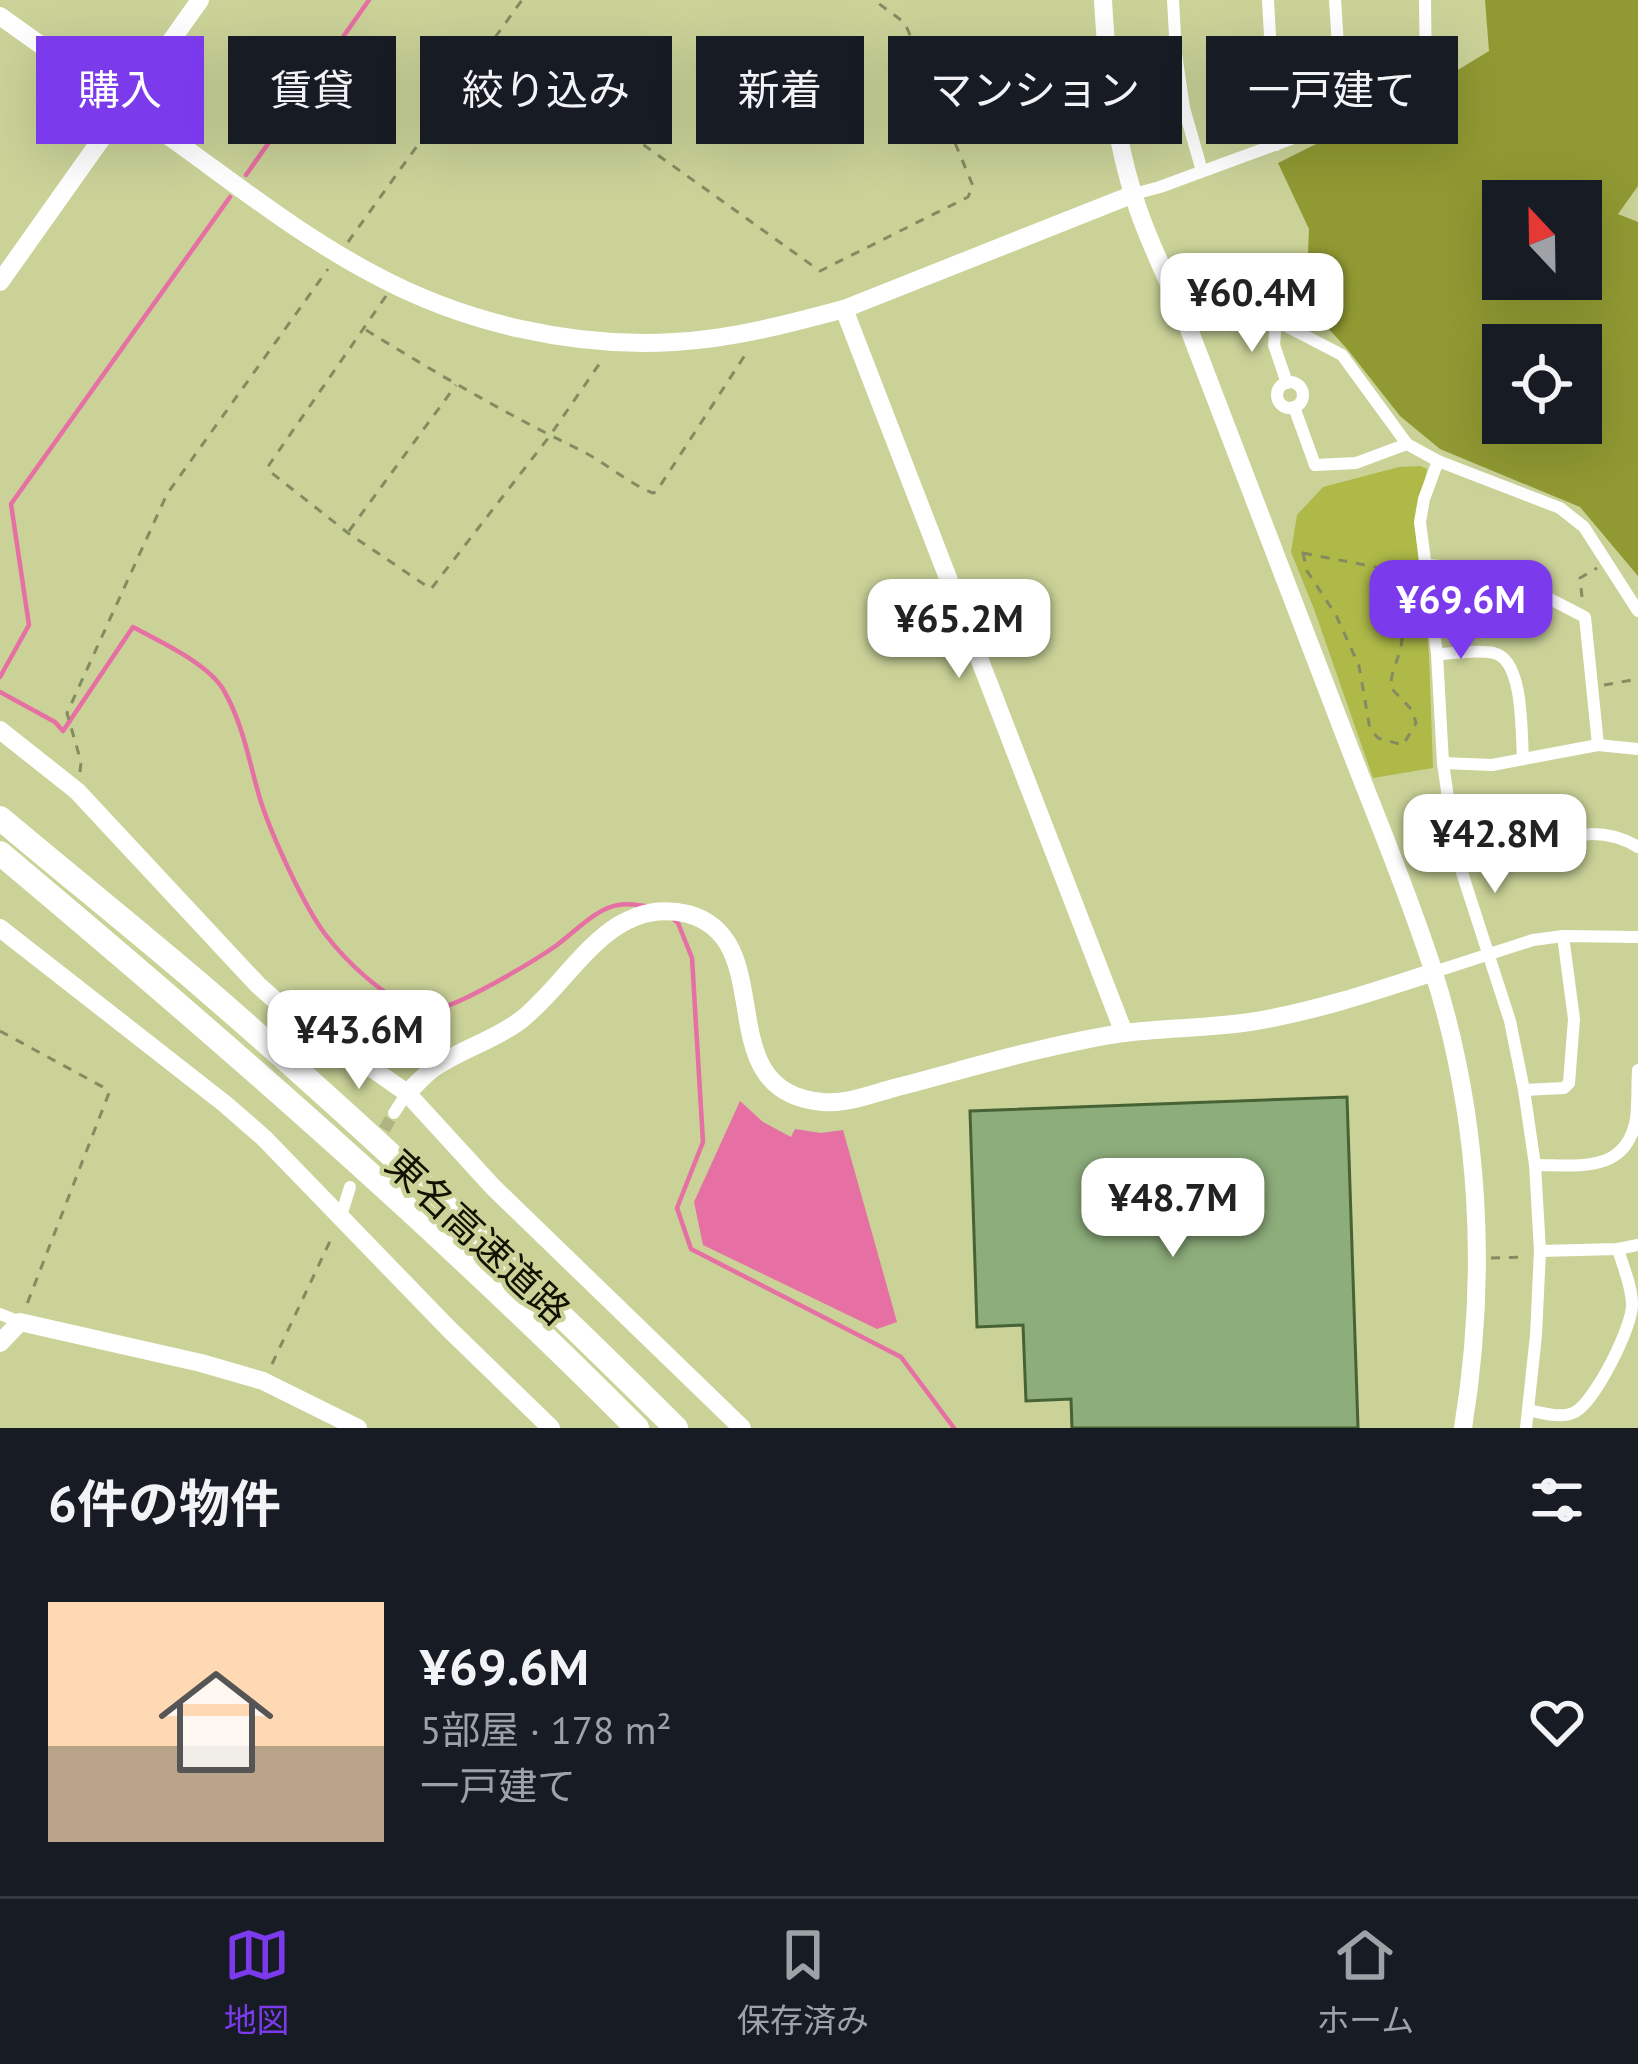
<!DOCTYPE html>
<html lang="ja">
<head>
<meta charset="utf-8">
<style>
	body { margin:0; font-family:"PT Sans","Noto Sans JP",sans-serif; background:#20242c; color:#f1f3f6; height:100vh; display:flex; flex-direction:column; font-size:45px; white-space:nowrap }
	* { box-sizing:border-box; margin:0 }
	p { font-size:39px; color:#9ea1a6 }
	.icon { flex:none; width:66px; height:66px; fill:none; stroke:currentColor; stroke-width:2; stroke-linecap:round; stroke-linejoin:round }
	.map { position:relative; height:1428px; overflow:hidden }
	.panel { display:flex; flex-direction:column; background:#171b24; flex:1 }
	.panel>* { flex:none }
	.guide { position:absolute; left:36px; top:36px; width:1566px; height:108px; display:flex; gap:24px }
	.needle { width:78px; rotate:338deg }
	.buttons { position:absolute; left:1482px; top:180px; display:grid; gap:24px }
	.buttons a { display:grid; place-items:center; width:120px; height:120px; border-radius:0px; background:#171b24; box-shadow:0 12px 48px #0002; font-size:60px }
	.price { position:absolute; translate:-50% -102px; padding:0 27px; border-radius:24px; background:#fff; color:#222; font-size:39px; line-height:78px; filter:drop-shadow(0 3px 6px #0008) }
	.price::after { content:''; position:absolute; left:50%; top:72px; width:36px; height:27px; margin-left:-18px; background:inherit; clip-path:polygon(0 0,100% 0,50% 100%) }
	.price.selected { background:#7c3aed; color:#fff }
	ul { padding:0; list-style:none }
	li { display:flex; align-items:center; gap:36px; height:300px; padding:0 48px }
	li+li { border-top:3px solid #363941 }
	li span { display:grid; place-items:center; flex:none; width:336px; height:240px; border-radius:0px; color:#555 }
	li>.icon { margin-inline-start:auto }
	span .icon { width:144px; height:144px; fill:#fffc; stroke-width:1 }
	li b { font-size:51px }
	h2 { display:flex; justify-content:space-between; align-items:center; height:144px; padding:0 48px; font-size:51px }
	.pill { padding:0 42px; border-radius:0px; background:#171b24; box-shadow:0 12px 48px #0002; font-size:42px; line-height:108px }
	.pill.selected { background:#7c3aed; color:#fff }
	.tab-bar { display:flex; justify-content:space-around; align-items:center; height:168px; border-top:3px solid #363941; background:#171b24; font-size:33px; color:#9ea1a6 }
	.tab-bar a { display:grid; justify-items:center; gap:6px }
	.tab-bar .selected { color:#7c3aed }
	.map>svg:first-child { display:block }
</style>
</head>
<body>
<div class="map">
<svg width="1638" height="1428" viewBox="0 0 1638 1428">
	<rect width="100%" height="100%" fill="#cad298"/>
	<polygon fill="#aeb948" points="1420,466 1427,469 1415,527 1429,654 1433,768 1373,778 1314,609 1291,552 1297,515 1323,487 1399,467"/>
	<path fill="#909932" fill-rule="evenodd" d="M1485,0H1638V186L1618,214L1638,222V576L1580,507L1440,449L1400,416L1348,350L1306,304L1309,229L1278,163L1430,87L1489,51ZM1503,201H1581V279H1503ZM1503,345H1581V423H1503Z"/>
	<polygon fill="#e66fa3" points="740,1101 763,1122 791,1137 795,1129 821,1133 843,1130 897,1322 877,1329 703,1245 694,1202"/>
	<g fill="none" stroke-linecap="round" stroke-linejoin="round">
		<g stroke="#e66fa3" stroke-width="4.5">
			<polyline points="246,175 369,0"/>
			<polyline points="0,677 29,625 11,504 230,197"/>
			<path d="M0,692L55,722L63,731L133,627C159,641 207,663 223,689C244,725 249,763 261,802C272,836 304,906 325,934C345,960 385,1000 417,1007C423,1009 430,1010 436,1009C459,1006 536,960 557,945C576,931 595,909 618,905C627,903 637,905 645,906"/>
			<polyline points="672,918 678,923 692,958 703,1142 677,1208 691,1249 901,1357 954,1428"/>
		</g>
	</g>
	<polygon fill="#8dad7b" stroke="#476335" stroke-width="3" points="1347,1097 1358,1428 1072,1428 1071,1399 1026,1401 1023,1325 977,1327 970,1111"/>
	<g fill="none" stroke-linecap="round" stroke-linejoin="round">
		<polyline stroke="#aeb581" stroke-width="12" stroke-dasharray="12 6" stroke-linecap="butt" points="375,1145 394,1113"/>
		<g stroke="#858b60" stroke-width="3" stroke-dasharray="9 9" stroke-linecap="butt">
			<polyline points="497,40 820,271 968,197 973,186 907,28 901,20 874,0"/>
			<polyline points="348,242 522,0"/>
			<polyline points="386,296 269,465 268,470 348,533 431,589 549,437 602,360"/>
			<path d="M366,330C436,373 506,414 580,450C605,462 627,483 653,493L656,492L747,352"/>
			<polyline points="349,531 456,385"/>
			<path d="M1303,553L1411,574H1375C1379,595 1398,607 1401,628C1406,651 1390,666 1391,688L1412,710L1416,723L1403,745L1378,738L1370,729L1359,666L1336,615L1307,571Z"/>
			<polyline points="1582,597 1580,578 1597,568"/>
			<polyline points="1604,685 1638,679"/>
			<polyline points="80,772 81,762 67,713 167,494 328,269"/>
			<polyline points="0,1031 103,1087 109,1093 27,1304"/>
			<polyline points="1491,1258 1524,1257"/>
			<polyline points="272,1364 332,1237"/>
		</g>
		<g stroke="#fff" stroke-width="12">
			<polyline points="1173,0 1176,54 1184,108 1202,171"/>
			<polyline points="1268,0 1276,145"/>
			<polyline points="1335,0 1343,121"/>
			<polyline points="1134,194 1160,187 1403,98 1422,86 1426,78 1425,0"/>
			<polyline points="1276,321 1274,345 1287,383"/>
			<polyline points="1187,324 1224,312 1241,311 1269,317 1342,355 1407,444 1438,461 1560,508 1584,527 1638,611"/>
			<circle cx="1290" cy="395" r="13"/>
			<polyline points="1294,407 1315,465 1356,463 1407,444"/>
			<polyline points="1438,461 1424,499 1420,522 1437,654 1443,763 1456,854 1510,1021 1524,1090 1535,1165 1540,1251 1536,1335 1526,1428"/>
			<polyline points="1427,565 1482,569 1505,576 1585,617 1598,745"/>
			<path d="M1437,654C1454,654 1477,649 1494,653C1524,660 1521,732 1523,758"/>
			<polyline points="1443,763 1492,765 1598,745 1638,749"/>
			<path d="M1456,854C1472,854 1489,855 1505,852C1553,844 1592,819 1638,847"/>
			<polyline points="1434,972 1533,940 1563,936 1638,937"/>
			<polyline points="1524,1090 1564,1088 1569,1083 1574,1019 1563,936"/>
			<polyline points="394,1113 407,1093"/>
			<path d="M1535,1165C1578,1165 1626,1174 1636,1119C1638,1103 1637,1086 1638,1070"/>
			<polyline points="340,1219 350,1187"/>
			<polyline points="1540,1251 1618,1249 1638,1245"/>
			<polyline points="0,1314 20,1322"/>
			<path d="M1528,1410C1543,1413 1561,1419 1575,1412C1595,1401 1632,1328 1632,1305C1632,1286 1623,1267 1618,1249"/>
		</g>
		<g stroke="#fff" stroke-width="18">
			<path d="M1103,0C1107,73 1116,151 1142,220C1155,255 1172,289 1187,324C1238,457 1289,590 1340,723C1371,805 1406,886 1433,970C1480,1118 1488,1275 1463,1428"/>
			<path d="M0,16C62,60 124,104 185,148C247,193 308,240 375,275C464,323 573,348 674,342C732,339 788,324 844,309L1134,194"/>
			<polyline points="0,282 200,0"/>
			<polyline points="844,309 1124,1033"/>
			<polyline points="0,730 77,791 258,985 277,1002 407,1093 493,1187 742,1428"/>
			<polyline points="0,928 225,1104 264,1138 449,1329 551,1428"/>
			<path d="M407,1093C416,1085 424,1075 434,1068C461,1049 495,1040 521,1020C555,993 583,947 619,925C641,912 662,908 688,914C783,940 705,1093 823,1102C847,1104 872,1094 894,1088C941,1076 987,1062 1034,1051C1064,1044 1094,1037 1123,1033C1165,1028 1208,1028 1250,1022C1313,1012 1373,992 1434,972"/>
			<polyline points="0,1343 20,1322 201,1363 263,1381 358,1428"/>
		</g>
		<g stroke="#fff" stroke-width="24">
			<path d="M0,818C68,875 136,930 203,987C366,1128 523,1276 676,1428"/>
			<path d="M0,853C219,1037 435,1225 637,1428"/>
		</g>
	</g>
	<g text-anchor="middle" stroke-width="9" stroke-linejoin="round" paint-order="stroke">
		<g font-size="39" fill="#111200" stroke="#cad298">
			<text transform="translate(478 1237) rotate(43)" y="14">東名高速道路</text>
		</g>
	</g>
</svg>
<div class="buttons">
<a><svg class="needle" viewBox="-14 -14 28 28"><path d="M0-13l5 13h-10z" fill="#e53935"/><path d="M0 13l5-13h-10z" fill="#9ea1a6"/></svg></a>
<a><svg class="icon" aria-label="locate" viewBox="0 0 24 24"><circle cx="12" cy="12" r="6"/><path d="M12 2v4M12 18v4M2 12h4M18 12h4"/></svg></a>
</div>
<b class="price" style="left:1252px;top:355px">¥60.4M</b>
<b class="price selected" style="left:1461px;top:662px">¥69.6M</b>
<b class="price" style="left:959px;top:681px">¥65.2M</b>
<b class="price" style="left:1495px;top:896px">¥42.8M</b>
<b class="price" style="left:359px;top:1092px">¥43.6M</b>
<b class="price" style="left:1173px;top:1260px">¥48.7M</b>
<div class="guide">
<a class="pill selected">購入</a>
<a class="pill">賃貸</a>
<a class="pill">絞り込み</a>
<a class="pill">新着</a>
<a class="pill">マンション</a>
<a class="pill">一戸建て</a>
</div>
</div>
<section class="panel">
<h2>6件の物件<svg class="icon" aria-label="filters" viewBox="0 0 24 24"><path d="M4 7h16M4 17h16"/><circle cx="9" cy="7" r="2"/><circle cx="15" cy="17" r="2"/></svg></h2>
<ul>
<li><span style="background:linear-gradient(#ffd9b3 60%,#b9a48a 0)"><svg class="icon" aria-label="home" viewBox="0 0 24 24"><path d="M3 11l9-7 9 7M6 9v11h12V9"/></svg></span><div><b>¥69.6M</b><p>5部屋 · 178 m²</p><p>一戸建て</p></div><svg class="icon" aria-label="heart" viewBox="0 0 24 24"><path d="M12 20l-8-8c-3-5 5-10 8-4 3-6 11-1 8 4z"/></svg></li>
</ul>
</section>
<nav class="tab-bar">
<a class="selected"><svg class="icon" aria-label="map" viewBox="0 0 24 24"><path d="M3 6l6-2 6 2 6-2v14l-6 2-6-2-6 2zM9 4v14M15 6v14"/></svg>地図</a>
<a><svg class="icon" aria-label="saved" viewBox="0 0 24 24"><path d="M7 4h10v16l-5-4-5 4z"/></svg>保存済み</a>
<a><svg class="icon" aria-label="home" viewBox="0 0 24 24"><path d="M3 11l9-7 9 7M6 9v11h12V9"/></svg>ホーム</a>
</nav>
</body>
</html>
